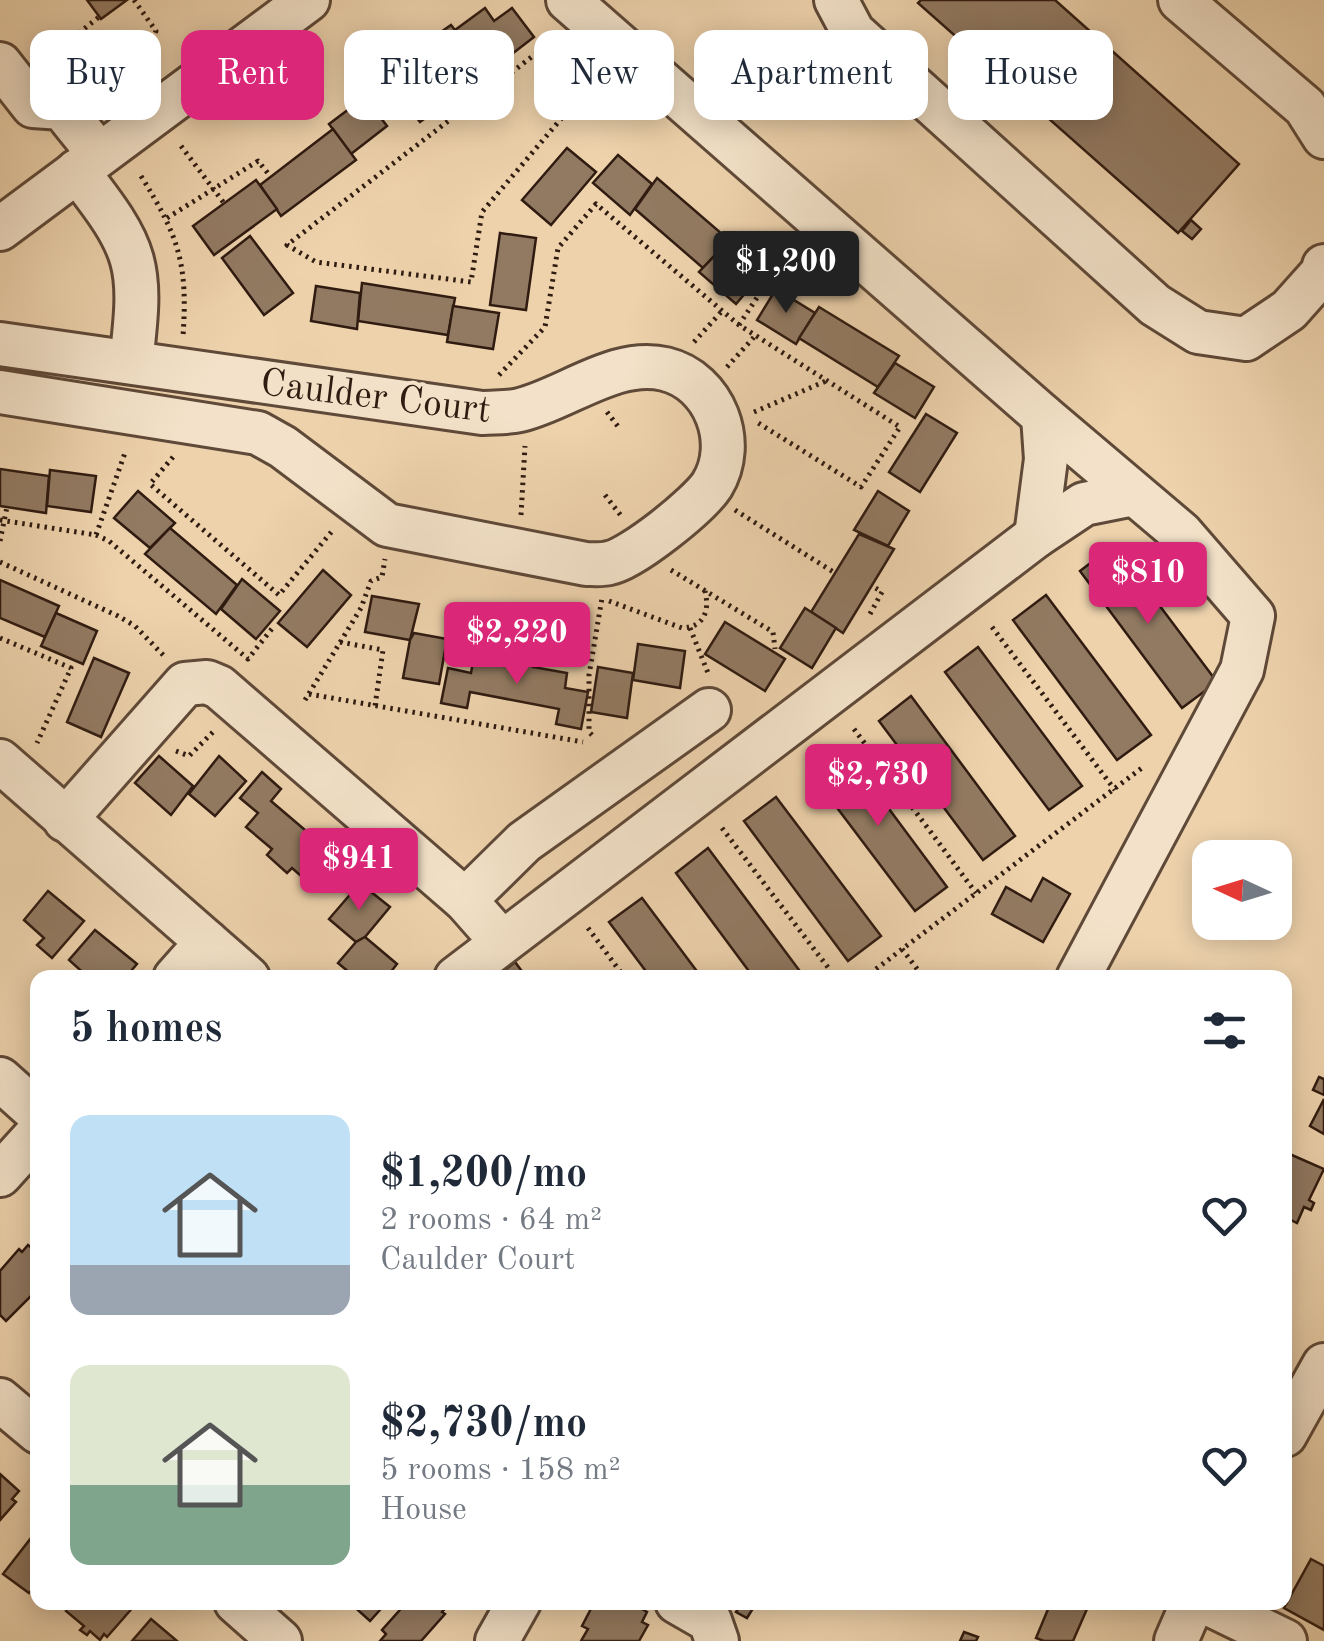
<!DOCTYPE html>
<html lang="en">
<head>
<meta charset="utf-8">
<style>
	body { margin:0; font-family:"Old Standard TT",serif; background:#f6f6f7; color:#1f2937; height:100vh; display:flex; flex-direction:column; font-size:38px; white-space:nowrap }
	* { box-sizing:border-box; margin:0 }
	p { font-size:32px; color:#747a83 }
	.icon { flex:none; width:55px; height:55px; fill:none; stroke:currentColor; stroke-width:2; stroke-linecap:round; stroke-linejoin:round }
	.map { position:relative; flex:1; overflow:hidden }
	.drawer { position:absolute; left:30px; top:970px; width:1262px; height:640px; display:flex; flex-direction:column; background:#fff; border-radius:20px; box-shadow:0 5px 25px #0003 }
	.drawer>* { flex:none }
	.banner { position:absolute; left:30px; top:30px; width:1265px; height:90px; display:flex; gap:20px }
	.needle { width:65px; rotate:274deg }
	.tools { position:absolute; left:1192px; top:840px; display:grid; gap:20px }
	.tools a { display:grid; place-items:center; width:100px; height:100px; border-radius:20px; background:#fff; box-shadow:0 5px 25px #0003; font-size:50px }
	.price { position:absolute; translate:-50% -85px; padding:0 22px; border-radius:10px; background:#db2777; color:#fff; font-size:32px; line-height:65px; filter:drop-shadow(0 2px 5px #0008) }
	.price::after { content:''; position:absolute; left:50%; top:60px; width:30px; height:22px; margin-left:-15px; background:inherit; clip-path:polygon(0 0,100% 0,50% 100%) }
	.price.active { background:#222; color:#fff }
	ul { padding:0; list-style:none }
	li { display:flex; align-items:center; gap:30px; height:250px; padding:0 40px }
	li span { display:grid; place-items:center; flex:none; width:280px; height:200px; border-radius:20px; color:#555 }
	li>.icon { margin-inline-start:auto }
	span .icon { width:120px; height:120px; fill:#fffc; stroke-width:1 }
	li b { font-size:42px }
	h2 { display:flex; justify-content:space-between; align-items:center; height:120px; padding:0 40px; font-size:42px }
	.chip { padding:0 35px; border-radius:20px; background:#fff; box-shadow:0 5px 25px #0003; font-size:35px; line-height:90px }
	.chip.active { background:#db2777; color:#fff }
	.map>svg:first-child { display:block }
</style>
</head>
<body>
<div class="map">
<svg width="1324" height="1641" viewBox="0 0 1324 1641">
	<rect width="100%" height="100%" fill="#edd2ac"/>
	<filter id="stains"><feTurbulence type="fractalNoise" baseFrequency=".002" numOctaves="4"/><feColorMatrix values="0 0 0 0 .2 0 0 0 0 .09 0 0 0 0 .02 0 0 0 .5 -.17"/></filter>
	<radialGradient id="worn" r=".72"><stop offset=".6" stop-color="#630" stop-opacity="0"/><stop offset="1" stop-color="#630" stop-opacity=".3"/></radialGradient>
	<g fill="#927a62" stroke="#301b11" stroke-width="2.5">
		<polygon points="87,0 127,0 101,19"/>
		<polygon points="921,0 1055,0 1239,164 1178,233 918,3"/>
		<polygon points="485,8 494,21 512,8 534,37 512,54 503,41 431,94 440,107 420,122 398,94 418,79 408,65 435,44 431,39 451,25 455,30"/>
		<polygon points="365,97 387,126 351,154 329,124"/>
		<polygon points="333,129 356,160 281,216 260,185"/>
		<polygon points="567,148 596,172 551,225 522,200"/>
		<polygon points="618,155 652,184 630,215 593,183"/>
		<polygon points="657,178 729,240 703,268 635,209"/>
		<polygon points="256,180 277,209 214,255 193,226"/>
		<polygon points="1191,220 1201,229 1192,239 1182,231"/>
		<polygon points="500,233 536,238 526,310 490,305"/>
		<polygon points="250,236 293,293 264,315 222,258"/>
		<polygon points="723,247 759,277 736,304 699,272"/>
		<polygon points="362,283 455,298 448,335 358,321"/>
		<polygon points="316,286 360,293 357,329 311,321"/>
		<polygon points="776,289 815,313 796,344 757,320"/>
		<polygon points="453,306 499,313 493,349 447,342"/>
		<polygon points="819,307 899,356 878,387 799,338"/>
		<polygon points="895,363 934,387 915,418 874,393"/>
		<polygon points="926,414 957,433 920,492 889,472"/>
		<polygon points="0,469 49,476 46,513 0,506"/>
		<polygon points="50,470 96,476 91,512 47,506"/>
		<polygon points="138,491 175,523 150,548 114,518"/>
		<polygon points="878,491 909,511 888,546 854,530"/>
		<polygon points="170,528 237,585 216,614 145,554"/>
		<polygon points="859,534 894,549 843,633 811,612"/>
		<polygon points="1114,545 1217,682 1182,708 1080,571"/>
		<polygon points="323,570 351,595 307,647 278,623"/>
		<polygon points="242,579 280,611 256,639 221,609"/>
		<polygon points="0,580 59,606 45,637 0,618"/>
		<polygon points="1046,595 1151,735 1117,760 1013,620"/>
		<polygon points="372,596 419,604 410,640 365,632"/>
		<polygon points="805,608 836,628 812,668 780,648"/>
		<polygon points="56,613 97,631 83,664 41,646"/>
		<polygon points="725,622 785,659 765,691 705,654"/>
		<polygon points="414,633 447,639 439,684 403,678 410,640"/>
		<polygon points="638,644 685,651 680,688 633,680"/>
		<polygon points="978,647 1082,786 1049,810 945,672"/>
		<polygon points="511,655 534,660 533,667 567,673 565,688 588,692 581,729 556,724 559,709 470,692 467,708 441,703 448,668 471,673 474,656 510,662"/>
		<polygon points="94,658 129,673 101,737 67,722"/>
		<polygon points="598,667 633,673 627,718 591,712"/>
		<polygon points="911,696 1015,836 983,860 879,721"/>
		<polygon points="843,747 947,887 915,911 810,772"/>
		<polygon points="159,756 193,786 171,815 135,783"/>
		<polygon points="219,756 246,781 215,816 189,794"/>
		<polygon points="262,772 281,789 271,801 339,859 349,848 369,865 347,892 329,876 317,890 292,868 287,873 267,855 272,849 246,827 258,813 240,798"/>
		<polygon points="776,797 881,936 848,961 744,821"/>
		<polygon points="708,848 805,978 754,978 676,873"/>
		<polygon points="1043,878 1070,894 1043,942 992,914 1006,887 1031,901"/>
		<polygon points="360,883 390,907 365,937 356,942 329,919"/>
		<polygon points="48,891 84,921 52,958 37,945 44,938 24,920"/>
		<polygon points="642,898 702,978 651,978 609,922"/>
		<polygon points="95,930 137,964 125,978 89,978 69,960"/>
		<polygon points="365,937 397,964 386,978 356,978 338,963 356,942"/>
		<polygon points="515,962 527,978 495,978"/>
		<polygon points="1319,1077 1324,1079 1324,1095 1313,1090"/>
		<polygon points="1324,1099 1324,1134 1310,1126"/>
		<polygon points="1285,1152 1324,1169 1309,1200 1314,1203 1311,1210 1304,1207 1297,1223 1285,1217"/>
		<polygon points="28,1245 38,1253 38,1289 6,1321 0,1315 0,1271 19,1249 22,1252"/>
		<polygon points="0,1474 19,1491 12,1499 16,1502 0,1520"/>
		<polygon points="38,1529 38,1583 29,1593 3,1574"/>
		<polygon points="1311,1559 1324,1566 1324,1630 1284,1608"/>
		<polygon points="133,1602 135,1605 107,1637 104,1634 100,1640 90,1631 87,1635 80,1630 84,1626 66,1611 71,1602"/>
		<polygon points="349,1602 387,1602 370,1621"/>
		<polygon points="407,1602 444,1602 447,1606 442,1612 445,1614 421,1641 380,1641 386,1634 382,1630"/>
		<polygon points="602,1602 630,1602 647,1612 642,1622 648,1625 639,1641 581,1641 588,1629 582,1626 593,1605 599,1608"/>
		<polygon points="742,1602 755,1605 747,1618 736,1612"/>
		<polygon points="1051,1602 1090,1602 1073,1641 1044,1641 1036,1638"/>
		<polygon points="151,1619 177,1641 132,1641"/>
		<polygon points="964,1632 978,1637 976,1641 960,1641"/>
	</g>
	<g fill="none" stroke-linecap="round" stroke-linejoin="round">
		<g stroke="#5f4938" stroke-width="48">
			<g id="minor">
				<polyline points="568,0 1043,416 1181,533 1253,616 1242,670 1078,978"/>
				<polyline points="836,0 853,32 1155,305 1198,332 1246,339 1289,310 1322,273 1324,266"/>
				<polyline points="1180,0 1305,107 1324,137"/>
				<polyline points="0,64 33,106 62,108 99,154"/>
				<path d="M77,171C139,250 143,264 131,362"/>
				<polyline points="0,229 308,0"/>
				<path d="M0,344L482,413C494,412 508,413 520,410C566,399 616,357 665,369C715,381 738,443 712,485C699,505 632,559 609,563C602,565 593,564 586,564L387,525L283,447L258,433L0,392"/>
				<polyline points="1043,416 1046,459 1036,536 1084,504 1134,494"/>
				<polyline points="0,761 248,978"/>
				<polyline points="65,820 185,684 207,682 219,687 465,900 502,942"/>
				<polyline points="465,900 524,842 709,710"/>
				<polyline points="175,978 207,942"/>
				<polyline points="456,978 1036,536"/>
				<polyline points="0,1079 38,1113"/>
				<polyline points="0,1175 38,1133"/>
				<polyline points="0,1400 38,1432"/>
				<polyline points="1285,1435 1324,1365"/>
				<polyline points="236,1602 280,1641"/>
				<polyline points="677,1602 710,1621 717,1641"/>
				<polyline points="1205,1602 1285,1641"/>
				<polyline points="497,1641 519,1602"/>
				<polyline points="1176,1641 1193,1602"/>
			</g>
		</g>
		<g stroke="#301b11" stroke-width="5" stroke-dasharray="2.5 5" stroke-linecap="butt">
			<polyline points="134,0 156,31 140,66 146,75"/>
			<polyline points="555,39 287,245 316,262 471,282 482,212 599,74"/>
			<polyline points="61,47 99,17"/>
			<polyline points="181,146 224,203"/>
			<path d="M141,176C179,237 188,264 183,336"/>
			<polyline points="167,218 258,161 271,177"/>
			<polyline points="739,325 787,252"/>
			<polyline points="694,342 722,311"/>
			<polyline points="727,367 755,336"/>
			<polyline points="499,375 545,327 558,248 596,204 739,325 900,427 861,487 755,421"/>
			<polyline points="607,412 620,429"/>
			<polyline points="754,412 826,381"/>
			<polyline points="173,457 150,484 279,595 333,530"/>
			<polyline points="605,495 622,517"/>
			<polyline points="735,510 835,573"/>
			<polyline points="521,515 525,446"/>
			<polyline points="0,520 96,535 126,450"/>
			<polyline points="96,535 109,541 248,659 274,626"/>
			<polyline points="0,541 7,507"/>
			<polyline points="0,562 118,616 135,626 165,657"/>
			<polyline points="671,570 773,632 775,649"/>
			<path d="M609,601L682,628C704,627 710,611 705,591"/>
			<polyline points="870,614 882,592 872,586"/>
			<polyline points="992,627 1115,790"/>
			<polyline points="690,628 708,673"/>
			<polyline points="0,638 71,668 37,743"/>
			<polyline points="340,642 383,650 375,706"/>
			<polyline points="309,694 583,742"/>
			<polyline points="305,700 361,608 371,581 382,577 385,559"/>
			<polyline points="854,729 976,893"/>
			<polyline points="592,735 589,732 589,675 602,598"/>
			<polyline points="176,751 189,756 213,732"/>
			<polyline points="722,828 836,978"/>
			<polyline points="588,928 625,978"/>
			<polyline points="902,949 924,978"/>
			<polyline points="864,978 1143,767"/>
		</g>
		<use href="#minor" stroke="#f3e2c9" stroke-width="42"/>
	</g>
	<g text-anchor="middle" stroke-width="8" stroke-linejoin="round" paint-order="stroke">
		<g font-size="38" fill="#301b11" stroke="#f3e2c9">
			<text transform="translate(376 395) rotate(7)" y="13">Caulder Court</text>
		</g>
	</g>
	<rect width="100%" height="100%" filter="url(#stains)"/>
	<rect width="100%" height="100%" fill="url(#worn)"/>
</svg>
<div class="tools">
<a><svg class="needle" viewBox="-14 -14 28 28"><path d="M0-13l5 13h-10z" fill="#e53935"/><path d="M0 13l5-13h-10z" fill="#747a83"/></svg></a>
</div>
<b class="price active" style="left:786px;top:316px">$1,200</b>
<b class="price" style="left:1148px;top:627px">$810</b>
<b class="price" style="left:517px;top:687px">$2,220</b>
<b class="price" style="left:878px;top:829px">$2,730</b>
<b class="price" style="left:359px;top:913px">$941</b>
<div class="banner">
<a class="chip">Buy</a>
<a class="chip active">Rent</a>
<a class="chip">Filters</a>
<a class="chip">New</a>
<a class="chip">Apartment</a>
<a class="chip">House</a>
</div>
<section class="drawer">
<h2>5 homes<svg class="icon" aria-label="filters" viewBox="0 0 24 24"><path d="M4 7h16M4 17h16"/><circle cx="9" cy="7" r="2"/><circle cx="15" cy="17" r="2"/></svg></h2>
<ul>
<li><span style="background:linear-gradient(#bfe0f5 75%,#9aa5b1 0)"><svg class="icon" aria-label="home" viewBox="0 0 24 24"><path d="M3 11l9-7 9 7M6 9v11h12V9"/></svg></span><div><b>$1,200/mo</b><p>2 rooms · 64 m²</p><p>Caulder Court</p></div><svg class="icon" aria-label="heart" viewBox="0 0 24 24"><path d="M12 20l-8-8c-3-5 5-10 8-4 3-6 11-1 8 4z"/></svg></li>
<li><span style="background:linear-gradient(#dfe7d0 60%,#7fa58c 0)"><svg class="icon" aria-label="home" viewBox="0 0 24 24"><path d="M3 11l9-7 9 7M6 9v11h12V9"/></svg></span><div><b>$2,730/mo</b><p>5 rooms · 158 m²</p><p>House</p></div><svg class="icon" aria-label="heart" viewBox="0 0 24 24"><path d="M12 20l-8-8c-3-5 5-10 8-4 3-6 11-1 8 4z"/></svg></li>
</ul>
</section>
</div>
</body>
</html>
